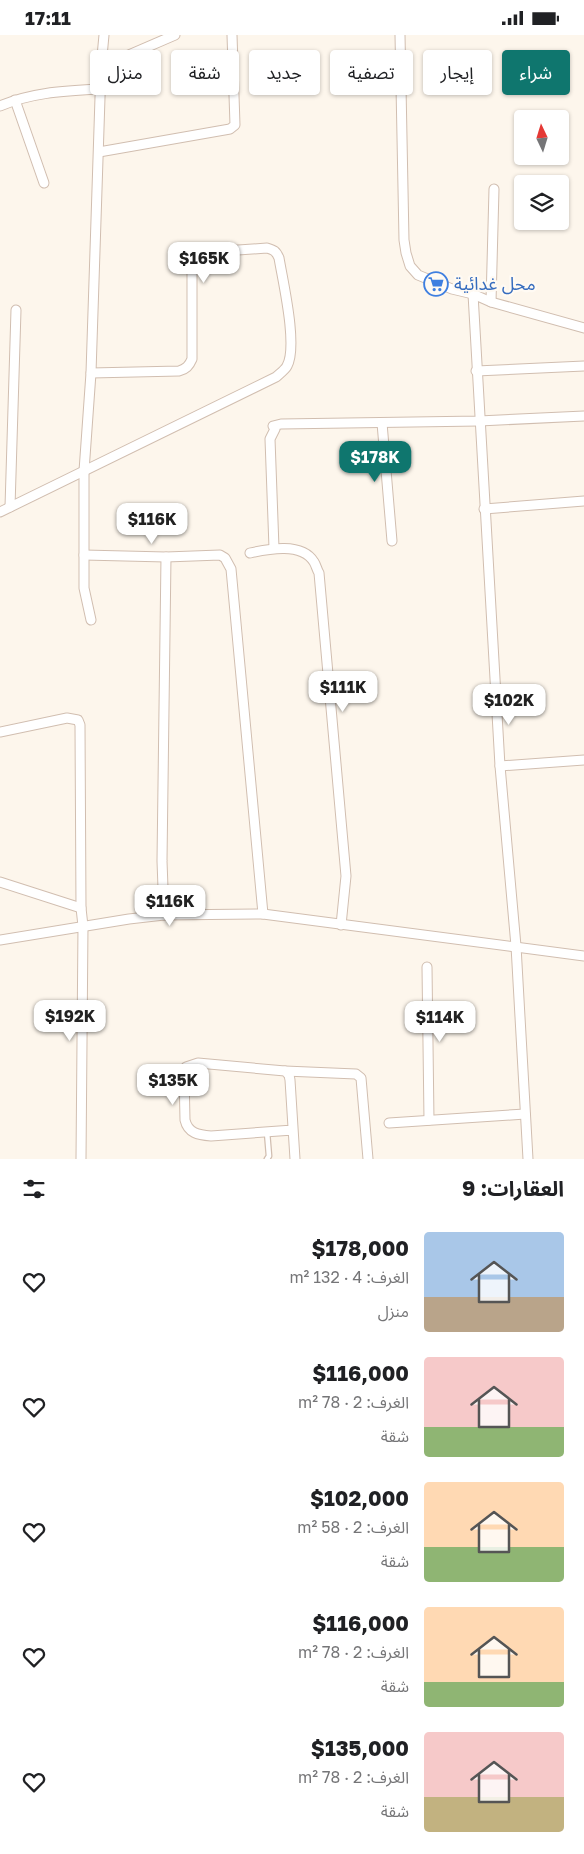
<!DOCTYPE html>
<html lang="ar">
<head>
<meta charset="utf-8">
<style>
	body { margin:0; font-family:"Golos Text","Noto Sans Arabic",sans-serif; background:#f6f6f6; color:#202124; direction:rtl; height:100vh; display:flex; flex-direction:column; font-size:19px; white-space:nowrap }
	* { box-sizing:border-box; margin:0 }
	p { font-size:16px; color:#757577 }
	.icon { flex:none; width:28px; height:28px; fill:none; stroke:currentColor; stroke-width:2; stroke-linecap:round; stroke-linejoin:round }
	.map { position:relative; height:1124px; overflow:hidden; direction:ltr }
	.side { display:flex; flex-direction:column; background:#fff; flex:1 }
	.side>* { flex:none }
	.hud { position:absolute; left:15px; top:15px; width:555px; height:45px; direction:rtl; display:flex; gap:10px }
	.needle { width:32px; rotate:356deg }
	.controls { position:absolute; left:514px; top:75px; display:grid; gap:10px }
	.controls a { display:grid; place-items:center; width:55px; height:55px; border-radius:5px; background:#fff; box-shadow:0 1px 4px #0004; font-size:25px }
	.price { position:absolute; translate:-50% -42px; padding:0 11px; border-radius:10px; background:#fff; color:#222; font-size:16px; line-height:32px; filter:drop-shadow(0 1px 2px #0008) }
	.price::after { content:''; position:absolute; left:50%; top:30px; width:15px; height:11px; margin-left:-8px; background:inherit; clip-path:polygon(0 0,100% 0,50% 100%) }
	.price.selected { background:#0f766e; color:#fff }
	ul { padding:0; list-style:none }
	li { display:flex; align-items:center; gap:15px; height:125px; padding:0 20px }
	li span { display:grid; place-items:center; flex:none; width:140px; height:100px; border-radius:5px; color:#555 }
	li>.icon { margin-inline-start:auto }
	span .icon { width:60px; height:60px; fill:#fffc; stroke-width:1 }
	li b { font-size:21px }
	h2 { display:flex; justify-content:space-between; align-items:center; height:60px; padding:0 20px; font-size:21px }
	.chip { padding:0 18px; border-radius:5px; background:#fff; box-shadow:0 1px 4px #0004; font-size:18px; line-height:45px }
	.chip.selected { background:#0f766e; color:#fff }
	.status { display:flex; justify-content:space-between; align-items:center; height:35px; padding:0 25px; background:#fff; direction:ltr }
	.status svg { height:14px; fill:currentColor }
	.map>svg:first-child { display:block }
</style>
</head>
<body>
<div class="status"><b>17:11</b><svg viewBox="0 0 49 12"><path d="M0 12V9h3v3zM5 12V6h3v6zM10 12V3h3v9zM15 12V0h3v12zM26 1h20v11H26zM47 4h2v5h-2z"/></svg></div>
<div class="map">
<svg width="584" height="1124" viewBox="0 0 584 1124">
	<rect width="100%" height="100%" fill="#fdf6ec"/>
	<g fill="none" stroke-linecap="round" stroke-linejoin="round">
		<g stroke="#d1beb0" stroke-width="7">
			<polyline id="lane" points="267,1124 269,1121 267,1097"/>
		</g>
		<g stroke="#d1beb0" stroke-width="11">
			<g id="street">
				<polyline points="400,0 404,205 406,218 410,231 418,240 452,254 473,259 491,267 584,293"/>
				<polyline points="101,32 175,0"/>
				<polyline points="15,65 44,148"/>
				<path d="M0,71C33,57 65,56 100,54"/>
				<polyline points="99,117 230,94 235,90 232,0"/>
				<polyline points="473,259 500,731 516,911 528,1124"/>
				<polyline points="491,267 494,154"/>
				<polyline points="476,336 584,331"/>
				<polyline points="382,388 392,506"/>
				<polyline points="10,472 16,275"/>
				<polyline points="484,474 584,466"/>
				<path d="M0,477L276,342C279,339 285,335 287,331C298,311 283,247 279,223C276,216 274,215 267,213L195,218L192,227V324C189,331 186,334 179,336L91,338"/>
				<polyline points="274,513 270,404 275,394 273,391 281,389 479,386 584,381"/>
				<path d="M250,518C268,514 302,507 314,527C316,530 317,535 319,538L346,841L341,890"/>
				<polyline points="84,520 166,522 220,520 225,523 231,534 263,879"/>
				<polyline points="91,585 84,553 84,436 91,338 101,32 104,0"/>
				<polyline points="0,697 67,683 78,685 80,690 81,873 83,891 81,1124"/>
				<polyline points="500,731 584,725"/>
				<polyline points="0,847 81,873"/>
				<polyline points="164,880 162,826 166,522"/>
				<polyline points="0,905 129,884 164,880 263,879 584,921"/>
				<polyline points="427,932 429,1085"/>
				<polyline points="285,1036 356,1039 361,1043 368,1124"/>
				<polyline points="389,1088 525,1079"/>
				<path d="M293,1095L211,1101C198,1100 188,1098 185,1085L184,1038L186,1032L198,1028L285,1036L289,1040L290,1045L295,1124"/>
			</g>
		</g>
		<use href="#lane" stroke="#fff" stroke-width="4.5"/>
		<use href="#street" stroke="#fff" stroke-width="9"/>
	</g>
	<defs>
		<g id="supermarket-ring" transform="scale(1.25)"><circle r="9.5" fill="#fffaf3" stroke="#3f7fe0" stroke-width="1.5"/><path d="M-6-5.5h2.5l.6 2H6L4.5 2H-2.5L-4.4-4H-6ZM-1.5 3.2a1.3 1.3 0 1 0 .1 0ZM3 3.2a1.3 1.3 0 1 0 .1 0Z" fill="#3f7fe0"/></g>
	</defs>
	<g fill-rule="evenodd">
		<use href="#supermarket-ring" x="436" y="249"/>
	</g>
	<g text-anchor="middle" stroke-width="4.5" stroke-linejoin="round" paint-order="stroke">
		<g font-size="18" fill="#366cbe" stroke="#fffaf3" text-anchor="start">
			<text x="454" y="255">محل غدائية</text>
		</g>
	</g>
</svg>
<div class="controls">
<a><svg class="needle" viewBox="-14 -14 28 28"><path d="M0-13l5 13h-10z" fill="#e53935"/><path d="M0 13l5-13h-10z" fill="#757577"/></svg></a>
<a><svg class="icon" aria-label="layers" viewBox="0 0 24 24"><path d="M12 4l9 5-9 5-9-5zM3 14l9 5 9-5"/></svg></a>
</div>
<b class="price" style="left:204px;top:249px">$165K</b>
<b class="price selected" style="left:375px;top:448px">$178K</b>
<b class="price" style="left:152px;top:510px">$116K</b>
<b class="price" style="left:343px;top:678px">$111K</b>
<b class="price" style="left:509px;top:691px">$102K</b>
<b class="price" style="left:170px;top:892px">$116K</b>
<b class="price" style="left:70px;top:1007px">$192K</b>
<b class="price" style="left:440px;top:1008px">$114K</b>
<b class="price" style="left:173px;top:1071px">$135K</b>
<div class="hud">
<a class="chip selected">شراء</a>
<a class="chip">إيجار</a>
<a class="chip">تصفية</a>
<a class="chip">جديد</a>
<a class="chip">شقة</a>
<a class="chip">منزل</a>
</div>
</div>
<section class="side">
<h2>العقارات: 9<svg class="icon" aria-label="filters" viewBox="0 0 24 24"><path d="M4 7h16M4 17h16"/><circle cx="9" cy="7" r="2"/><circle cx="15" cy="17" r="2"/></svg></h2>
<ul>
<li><span style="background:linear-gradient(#a9c7e8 65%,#b9a48a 0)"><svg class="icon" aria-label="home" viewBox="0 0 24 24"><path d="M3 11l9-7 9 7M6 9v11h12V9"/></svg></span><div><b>$178,000</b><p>الغرف: 4 · 132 m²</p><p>منزل</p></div><svg class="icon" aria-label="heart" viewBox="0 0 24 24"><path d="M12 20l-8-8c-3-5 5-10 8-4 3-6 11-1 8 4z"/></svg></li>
<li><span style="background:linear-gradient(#f6c9c9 70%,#8fb573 0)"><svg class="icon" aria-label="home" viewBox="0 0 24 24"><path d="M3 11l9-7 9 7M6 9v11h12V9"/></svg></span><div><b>$116,000</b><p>الغرف: 2 · 78 m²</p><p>شقة</p></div><svg class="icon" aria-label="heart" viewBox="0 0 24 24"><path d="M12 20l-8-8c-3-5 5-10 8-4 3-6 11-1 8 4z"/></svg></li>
<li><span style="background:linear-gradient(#ffd9b3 65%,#8fb573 0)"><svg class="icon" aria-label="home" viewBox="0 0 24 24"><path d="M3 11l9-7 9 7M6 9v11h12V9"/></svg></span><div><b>$102,000</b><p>الغرف: 2 · 58 m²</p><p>شقة</p></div><svg class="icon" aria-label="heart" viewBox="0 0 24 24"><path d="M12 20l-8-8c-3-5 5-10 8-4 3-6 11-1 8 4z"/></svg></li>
<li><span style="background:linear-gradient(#ffd9b3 75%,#8fb573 0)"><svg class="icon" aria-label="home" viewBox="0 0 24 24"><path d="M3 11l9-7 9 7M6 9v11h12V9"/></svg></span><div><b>$116,000</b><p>الغرف: 2 · 78 m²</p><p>شقة</p></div><svg class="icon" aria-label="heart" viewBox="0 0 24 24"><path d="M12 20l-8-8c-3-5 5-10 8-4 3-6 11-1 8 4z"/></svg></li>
<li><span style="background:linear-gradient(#f6c9c9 65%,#c2b280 0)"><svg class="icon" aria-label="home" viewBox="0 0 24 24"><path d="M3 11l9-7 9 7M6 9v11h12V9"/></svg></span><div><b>$135,000</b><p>الغرف: 2 · 78 m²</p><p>شقة</p></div><svg class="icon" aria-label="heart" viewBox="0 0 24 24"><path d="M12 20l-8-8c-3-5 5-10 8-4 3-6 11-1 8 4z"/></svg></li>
</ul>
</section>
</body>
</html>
